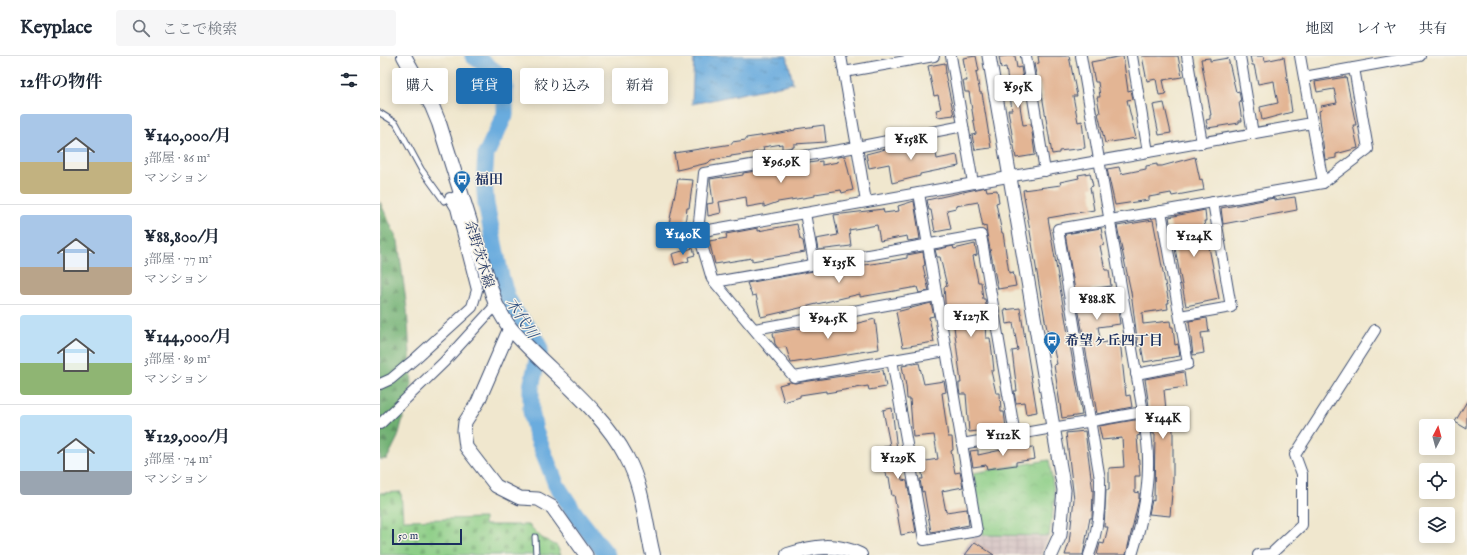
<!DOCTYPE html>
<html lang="ja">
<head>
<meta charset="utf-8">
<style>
	body { margin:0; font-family:"IM FELL English","Noto Serif JP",serif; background:#f6f6f7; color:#1f2937; height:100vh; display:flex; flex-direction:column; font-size:15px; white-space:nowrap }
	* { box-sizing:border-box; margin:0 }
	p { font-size:13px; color:#747a83 }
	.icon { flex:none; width:22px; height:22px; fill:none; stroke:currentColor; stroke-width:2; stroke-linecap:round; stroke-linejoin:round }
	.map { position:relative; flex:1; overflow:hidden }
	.drawer { display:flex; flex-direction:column; background:#fff; width:380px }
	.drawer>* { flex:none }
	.banner { position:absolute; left:12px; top:12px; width:380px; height:36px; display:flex; gap:8px }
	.needle { width:26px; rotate:6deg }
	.buttons { position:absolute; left:1039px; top:363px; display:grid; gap:8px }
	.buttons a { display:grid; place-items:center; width:36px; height:36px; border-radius:4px; background:#fff; box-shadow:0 2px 10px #0003; font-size:20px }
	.scale { position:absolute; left:12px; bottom:10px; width:70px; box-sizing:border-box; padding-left:4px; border:2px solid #1b2f5e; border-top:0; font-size:11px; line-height:14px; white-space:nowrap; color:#1b2f5e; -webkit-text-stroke:3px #f7f3e8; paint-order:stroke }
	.price { position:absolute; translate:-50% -34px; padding:0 9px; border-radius:4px; background:#fff; color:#222; font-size:13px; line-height:26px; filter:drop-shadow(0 1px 2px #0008) }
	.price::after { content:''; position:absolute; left:50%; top:24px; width:12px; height:9px; margin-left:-6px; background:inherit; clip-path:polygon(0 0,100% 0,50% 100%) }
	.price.active { background:#1f6fb2; color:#fff }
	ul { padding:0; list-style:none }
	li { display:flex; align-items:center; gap:12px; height:100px; padding:0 20px }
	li+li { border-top:1px solid #e0e1e3 }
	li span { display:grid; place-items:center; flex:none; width:112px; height:80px; border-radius:4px; color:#555 }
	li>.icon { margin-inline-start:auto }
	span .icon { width:48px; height:48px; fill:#fffc; stroke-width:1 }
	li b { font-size:17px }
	h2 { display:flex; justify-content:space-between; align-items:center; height:48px; padding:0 20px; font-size:17px }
	.pill { padding:0 14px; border-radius:4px; background:#fff; box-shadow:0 2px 10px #0003; font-size:14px; line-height:36px }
	.pill.active { background:#1f6fb2; color:#fff }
	header { display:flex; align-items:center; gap:24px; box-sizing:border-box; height:56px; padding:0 20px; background:#fff; border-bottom:1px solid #e0e1e3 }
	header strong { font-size:19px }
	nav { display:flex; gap:22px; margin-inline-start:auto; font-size:14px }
	.search { width:280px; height:36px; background:#f6f6f7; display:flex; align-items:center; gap:10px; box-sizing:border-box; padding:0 14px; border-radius:4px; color:#747a83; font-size:15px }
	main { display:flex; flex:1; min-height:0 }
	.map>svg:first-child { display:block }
</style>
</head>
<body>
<header>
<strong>Keyplace</strong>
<div class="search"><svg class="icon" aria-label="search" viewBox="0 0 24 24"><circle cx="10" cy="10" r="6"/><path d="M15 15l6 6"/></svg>ここで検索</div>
<nav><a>地図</a><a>レイヤ</a><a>共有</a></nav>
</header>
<main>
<section class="drawer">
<h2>12件の物件<svg class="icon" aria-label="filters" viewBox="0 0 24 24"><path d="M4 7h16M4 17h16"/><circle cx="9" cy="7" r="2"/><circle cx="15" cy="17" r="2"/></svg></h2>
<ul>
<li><span style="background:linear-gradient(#a9c7e8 60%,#c2b280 0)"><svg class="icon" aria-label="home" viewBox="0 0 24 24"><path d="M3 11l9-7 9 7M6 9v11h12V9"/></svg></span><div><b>¥140,000/月</b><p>3部屋 · 86 m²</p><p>マンション</p></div></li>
<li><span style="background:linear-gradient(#a9c7e8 65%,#b9a48a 0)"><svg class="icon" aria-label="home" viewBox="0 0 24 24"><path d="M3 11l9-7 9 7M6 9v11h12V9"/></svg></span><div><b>¥88,800/月</b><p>3部屋 · 77 m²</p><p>マンション</p></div></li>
<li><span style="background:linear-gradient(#bfe0f5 60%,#8fb573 0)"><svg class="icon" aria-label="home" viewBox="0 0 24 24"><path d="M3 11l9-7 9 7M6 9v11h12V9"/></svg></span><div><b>¥144,000/月</b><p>3部屋 · 89 m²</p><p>マンション</p></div></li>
<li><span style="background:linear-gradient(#bfe0f5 70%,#9aa5b1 0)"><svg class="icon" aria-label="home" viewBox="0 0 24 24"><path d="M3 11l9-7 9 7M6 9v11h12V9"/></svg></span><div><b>¥129,000/月</b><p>3部屋 · 74 m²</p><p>マンション</p></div></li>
</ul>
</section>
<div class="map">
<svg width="1087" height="499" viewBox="0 0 1087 499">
	<defs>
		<pattern id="industrial-grid" width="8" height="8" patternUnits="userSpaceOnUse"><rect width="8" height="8" fill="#d2bfc0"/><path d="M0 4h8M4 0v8" fill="none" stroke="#b4a4a7"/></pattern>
		<pattern id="forest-firs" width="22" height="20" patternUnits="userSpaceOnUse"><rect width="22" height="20" fill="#70b072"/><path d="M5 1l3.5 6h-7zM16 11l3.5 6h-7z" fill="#5b9061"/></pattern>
		<pattern id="cemetery-stones" width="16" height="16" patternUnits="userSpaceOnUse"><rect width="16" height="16" fill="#8bcd85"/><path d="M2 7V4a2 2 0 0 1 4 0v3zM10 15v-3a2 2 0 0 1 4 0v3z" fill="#77b075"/></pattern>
		<pattern id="park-crowns" width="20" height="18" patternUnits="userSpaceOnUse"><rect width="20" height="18" fill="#8bcd85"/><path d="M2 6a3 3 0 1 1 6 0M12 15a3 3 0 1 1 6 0" fill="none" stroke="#77b075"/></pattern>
		<pattern id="water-ripples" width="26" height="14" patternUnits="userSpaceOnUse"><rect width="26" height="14" fill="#6aacde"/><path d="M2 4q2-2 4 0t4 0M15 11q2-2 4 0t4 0" fill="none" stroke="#568cb7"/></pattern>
	</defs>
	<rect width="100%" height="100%" fill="#f7f3e8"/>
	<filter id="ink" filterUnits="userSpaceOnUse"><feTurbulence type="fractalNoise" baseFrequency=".025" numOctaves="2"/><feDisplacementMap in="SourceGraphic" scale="8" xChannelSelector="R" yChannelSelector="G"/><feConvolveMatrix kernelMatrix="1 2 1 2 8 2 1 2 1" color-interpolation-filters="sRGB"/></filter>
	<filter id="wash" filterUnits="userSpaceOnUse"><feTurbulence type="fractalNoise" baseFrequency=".012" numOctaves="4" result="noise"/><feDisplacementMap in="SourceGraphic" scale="16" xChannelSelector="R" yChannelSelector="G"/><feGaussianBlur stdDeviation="0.9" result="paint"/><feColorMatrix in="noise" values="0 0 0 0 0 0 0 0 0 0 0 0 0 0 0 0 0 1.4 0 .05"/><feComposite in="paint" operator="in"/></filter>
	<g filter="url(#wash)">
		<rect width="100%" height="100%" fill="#f0e7ce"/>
		<polygon fill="url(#industrial-grid)" points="603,479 669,480 661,499 581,499 593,481"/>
		<polygon fill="url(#forest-firs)" stroke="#467068" points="0,146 18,185 27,253 32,328 18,381 7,403 0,404"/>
		<polygon fill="url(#cemetery-stones)" stroke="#537e72" points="21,436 23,464 104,462 104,469 149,469 162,482 177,490 181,499 0,499 0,437"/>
		<polygon fill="url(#park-crowns)" stroke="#537e72" points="669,404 675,442 669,480 603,479 593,417"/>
		<polygon fill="url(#water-ripples)" stroke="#426e9e" points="314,0 407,0 413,27 312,48"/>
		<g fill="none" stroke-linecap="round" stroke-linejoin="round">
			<polyline stroke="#6aacde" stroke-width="17" points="93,0 116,16 125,29 125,59 106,98 104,126 106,148 121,221 127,241 135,256 155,281 160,293 151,331 151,355 155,375 176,428 196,459 227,499"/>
		</g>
		<g id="blocks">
			<g fill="#e3b594">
				<polygon points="596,0 599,15 596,16 600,37 602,37 611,92 595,94 592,79 596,78 589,36 585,36 583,25 587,25 583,2"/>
				<polygon points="628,0 635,0 637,12 641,11 646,43 639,44 643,69 651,68 655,99 636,102 628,54 632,54 626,11 621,12 619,1"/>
				<polygon points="658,0 689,0 697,40 693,40 698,66 702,65 705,92 679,95 679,97 672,98 660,27 658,28 654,8 659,7"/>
				<polygon points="743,0 748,35 751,34 753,43 747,44 756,82 725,87 718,57 720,57 717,41 720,41 718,26 715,26 711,6"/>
				<polygon points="762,0 798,0 802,21 783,24 786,38 779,39 776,23 767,25"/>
				<polygon points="870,0 884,0 885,5 904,1 912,56 882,64 880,51 898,47 895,32 894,25 878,28 874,9 872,9"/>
				<polygon points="830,2 830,5 848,2 856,36 859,35 861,46 859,46 862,65 859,65 859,67 828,72 826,64 830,63 830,59 831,59 821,3"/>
				<polygon points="565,7 566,17 565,17 574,59 558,61 556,54 561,53 558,39 554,40 548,10"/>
				<polygon points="966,21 976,69 973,69 978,92 956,98 956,102 945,104 939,55 942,54 941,50 957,47 954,33 937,36 935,26"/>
				<polygon points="784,47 791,77 779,79 773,49"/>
				<polygon points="444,69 446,86 414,88 414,91 402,93 402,88 383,91 384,95 351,100 351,101 331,104 328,107 297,114 294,97 352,88 352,86 366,84 366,82 400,77 415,74 415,73"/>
				<polygon points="533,86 534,89 554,86 557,103 577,99 579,110 540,118 540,120 512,127 509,108 489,112 486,98"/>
				<polygon points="465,100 473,134 462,137 461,134 435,138 435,140 398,146 384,151 384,148 367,151 366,141 339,146 341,157 328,160 327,148 333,147 330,123 343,121 343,122 363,119 363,117 442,105 442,109 458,106 457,101"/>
				<polygon points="815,101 820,124 822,123 824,134 792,140 791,137 769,141 769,144 735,149 727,113 739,111 741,118 766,113 766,110 777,108 777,110 782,110"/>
				<polygon points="710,117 713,130 710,131 714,154 668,162 702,359 682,362 674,309 677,308 671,281 669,282 665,264 643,134 681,129 680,126 699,122 698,119"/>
				<polygon points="298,123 313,124 309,152 307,152 304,178 309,179 308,190 290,187 292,168 289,168"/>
				<polygon points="606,131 607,135 617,134 619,146 616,147 622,177 623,177 629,217 633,216 636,230 618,233 607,178 606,170 603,171 598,146 576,150 576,152 567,154 571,173 555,176 551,154 549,154 547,144"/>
				<polygon points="915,141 917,154 843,168 841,152 894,142 894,144"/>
				<polygon points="534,145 540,183 528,185 527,180 500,185 497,169 469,174 471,190 438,194 436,183 458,179 454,159 503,153 504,157 519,155 518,150"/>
				<polygon points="825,154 826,165 824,165 839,243 806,250 789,161"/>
				<polygon points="773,164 789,247 787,247 788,253 762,257 763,268 790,265 791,271 793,271 795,289 798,288 800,300 764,306 761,289 758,290 751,236 737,170"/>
				<polygon points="417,168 420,183 423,185 425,196 372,205 372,202 335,208 329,185 347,182 346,178 378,172 378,175"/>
				<polygon points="721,172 724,189 720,190 725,214 729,214 731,230 711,233 715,257 738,254 740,268 718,271 721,287 740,284 746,340 750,339 752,351 717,358 685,178"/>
				<polygon points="595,188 597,199 593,200 598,226 601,226 603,243 605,243 607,255 604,256 606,282 610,282 612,295 614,315 611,315 616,337 620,337 621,356 624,356 626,372 589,376 586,338 580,338 579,333 579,327 581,327 573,262 568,263 566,259 564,231 567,230 560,201 557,201 555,194 573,190 574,193"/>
				<polygon points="313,192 315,199 308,201 309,205 295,209 292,198"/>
				<polygon points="543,196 545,209 543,210 549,235 539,237 537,231 480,241 480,238 381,261 376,239 372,240 367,227 483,206 484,209 505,206 527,202 527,199"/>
				<polygon points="551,247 554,260 549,261 554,286 523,291 516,256"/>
				<polygon points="640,252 657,356 646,358 644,346 636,347 634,335 637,335 632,295 638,294 633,267 626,268 624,254"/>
				<polygon points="827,262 829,276 821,277 824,297 813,299 809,265"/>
				<polygon points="474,263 474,268 495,263 499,293 411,307 406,291 398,292 395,288 393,277"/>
				<polygon points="539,307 544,328 564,325 566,336 562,337 568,381 572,381 573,394 571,395 575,417 580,416 583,431 562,435 566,456 587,453 589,469 551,476 544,435 542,436 540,423 543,423 540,406 558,403 554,379 533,381 530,343 527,343 526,330 522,310"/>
				<polygon points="503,314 506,331 489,334 488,330 446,337 446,335 420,339 420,341 404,346 399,329 410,326 415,327"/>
				<polygon points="804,316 806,331 784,334 787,364 792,363 793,376 793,426 790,460 769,458 772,444 774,445 775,378 773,378 765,323"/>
				<polygon points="1087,345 1087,373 1075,366"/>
				<polygon points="512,352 518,402 522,424 527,425 536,476 521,479 514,439 512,440 509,421 507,421 504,409 508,408 504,390 510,389 503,354"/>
				<polygon points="754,364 758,364 760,379 757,380 760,420 755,420 755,436 759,437 759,443 746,499 717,499 720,487 724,488 728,471 724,471 726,434 729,434 729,412 744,411 742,382 722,384 719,370"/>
				<polygon points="705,375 713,436 712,462 710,462 703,499 685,499 689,487 694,443 686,377"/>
				<polygon points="642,385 643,392 653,391 655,403 636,406 636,409 607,413 606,409 593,411 590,395 598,394 598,399 621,394 621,391 635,389 634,386"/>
				<polygon points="595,486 614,499 585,499"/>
			</g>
		</g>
	</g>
	<g filter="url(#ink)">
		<use href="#blocks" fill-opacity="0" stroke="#3b4b6f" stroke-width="1"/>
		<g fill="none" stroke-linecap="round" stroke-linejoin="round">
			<g stroke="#3b4b6f" stroke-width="7">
				<g id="service">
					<polyline points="0,57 16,67 41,113 64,145 80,135"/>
					<polyline points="155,481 156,499"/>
				</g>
			</g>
			<g stroke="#3b4b6f" stroke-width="12">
				<g id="minor">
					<polyline points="461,0 477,91 324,117 318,176 332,223 414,321 566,295"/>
					<polyline points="571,0 593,127"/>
					<polyline points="646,0 665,115"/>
					<path d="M701,0L763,356C765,371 768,387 768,402C769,436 762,467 752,499"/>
					<polyline points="752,0 768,96"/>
					<polyline points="807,0 822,87"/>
					<polyline points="860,0 873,78"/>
					<polyline points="920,0 943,127"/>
					<polyline points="464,16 554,0"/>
					<polyline points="924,21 1040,0"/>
					<polyline points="486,146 477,91 583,70"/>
					<polyline points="425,157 434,208"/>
					<polyline points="318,176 932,67"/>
					<polyline points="335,226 601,179 635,379"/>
					<polyline points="800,260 851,251 833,146"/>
					<polyline points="375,273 556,240"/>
					<polyline points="512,304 544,484 597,475 539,137"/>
					<polyline points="756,318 808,308 781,155"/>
					<polyline points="0,328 11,323 36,302 92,251 97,234 76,152 70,142"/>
					<polyline points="0,368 64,306 116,249"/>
					<polyline points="582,388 763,356"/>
					<path d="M709,499C719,473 720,450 720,423L678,173L943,127L988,93L974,12"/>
					<polyline points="878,499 891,498 922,469 922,418 915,399 995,274"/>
				</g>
			</g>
			<g stroke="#3b4b6f" stroke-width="15">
				<g id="tertiary">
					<polyline points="609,0 684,434 680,479 671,499"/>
					<polyline points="130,272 98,346 85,366 84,375 86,391 116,430 140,442 158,443 172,451 206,499"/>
				</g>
			</g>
			<g stroke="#3b4b6f" stroke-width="16">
				<g id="secondary">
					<path d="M24,0L52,50L59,67L116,249C121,257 125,266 131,273C169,316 220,350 247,402C263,431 265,467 273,499"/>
					<path d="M408,499C435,490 454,487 480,499"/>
				</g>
			</g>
			<use href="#service" stroke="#fff" stroke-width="5"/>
			<use href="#minor" stroke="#fff" stroke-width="10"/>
			<use href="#tertiary" stroke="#fff" stroke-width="13"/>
			<use href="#secondary" stroke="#fff" stroke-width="14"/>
		</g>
	</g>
	<defs>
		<g id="bus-pin" transform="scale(0.9)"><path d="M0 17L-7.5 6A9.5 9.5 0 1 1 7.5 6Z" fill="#1f6fb2" stroke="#f7f3e8"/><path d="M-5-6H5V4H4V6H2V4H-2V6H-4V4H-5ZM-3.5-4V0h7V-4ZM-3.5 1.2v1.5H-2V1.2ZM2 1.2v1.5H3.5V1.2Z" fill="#fff"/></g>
	</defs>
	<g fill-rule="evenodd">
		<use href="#bus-pin" x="82" y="123"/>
		<use href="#bus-pin" x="672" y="284"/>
	</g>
	<g text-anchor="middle" stroke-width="3" stroke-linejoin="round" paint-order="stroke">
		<g font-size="14" font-weight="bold" fill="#1b2f5e" stroke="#f7f3e8" text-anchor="start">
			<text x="95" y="128">福田</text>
			<text x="685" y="289">希望ヶ丘四丁目</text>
		</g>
		<g font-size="14" fill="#1b2f5e" stroke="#f7f3e8">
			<text transform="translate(100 198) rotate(73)" y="5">余野茨木線</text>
		</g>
		<g font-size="15" font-style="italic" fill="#335484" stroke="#f7f3e8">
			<text transform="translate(142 262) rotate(57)" y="5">木代川</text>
		</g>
	</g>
</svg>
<div class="buttons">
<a><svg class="needle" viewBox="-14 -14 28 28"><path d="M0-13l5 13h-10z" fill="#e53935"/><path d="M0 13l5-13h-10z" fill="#747a83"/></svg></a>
<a><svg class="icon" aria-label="locate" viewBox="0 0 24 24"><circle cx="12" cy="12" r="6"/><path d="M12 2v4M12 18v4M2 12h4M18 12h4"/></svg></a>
<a><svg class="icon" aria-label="layers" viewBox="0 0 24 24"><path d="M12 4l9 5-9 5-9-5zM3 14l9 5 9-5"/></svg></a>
</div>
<div class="scale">50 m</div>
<b class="price" style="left:638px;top:53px">¥95K</b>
<b class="price" style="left:531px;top:105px">¥158K</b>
<b class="price" style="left:401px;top:128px">¥96.9K</b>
<b class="price active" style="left:303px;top:200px">¥140K</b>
<b class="price" style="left:814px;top:202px">¥124K</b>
<b class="price" style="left:459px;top:228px">¥135K</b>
<b class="price" style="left:717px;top:265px">¥88.8K</b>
<b class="price" style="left:591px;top:282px">¥127K</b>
<b class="price" style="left:448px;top:284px">¥94.5K</b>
<b class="price" style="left:783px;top:384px">¥144K</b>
<b class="price" style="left:623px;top:401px">¥112K</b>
<b class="price" style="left:518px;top:424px">¥129K</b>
<div class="banner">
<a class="pill">購入</a>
<a class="pill active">賃貸</a>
<a class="pill">絞り込み</a>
<a class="pill">新着</a>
</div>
</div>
</main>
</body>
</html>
